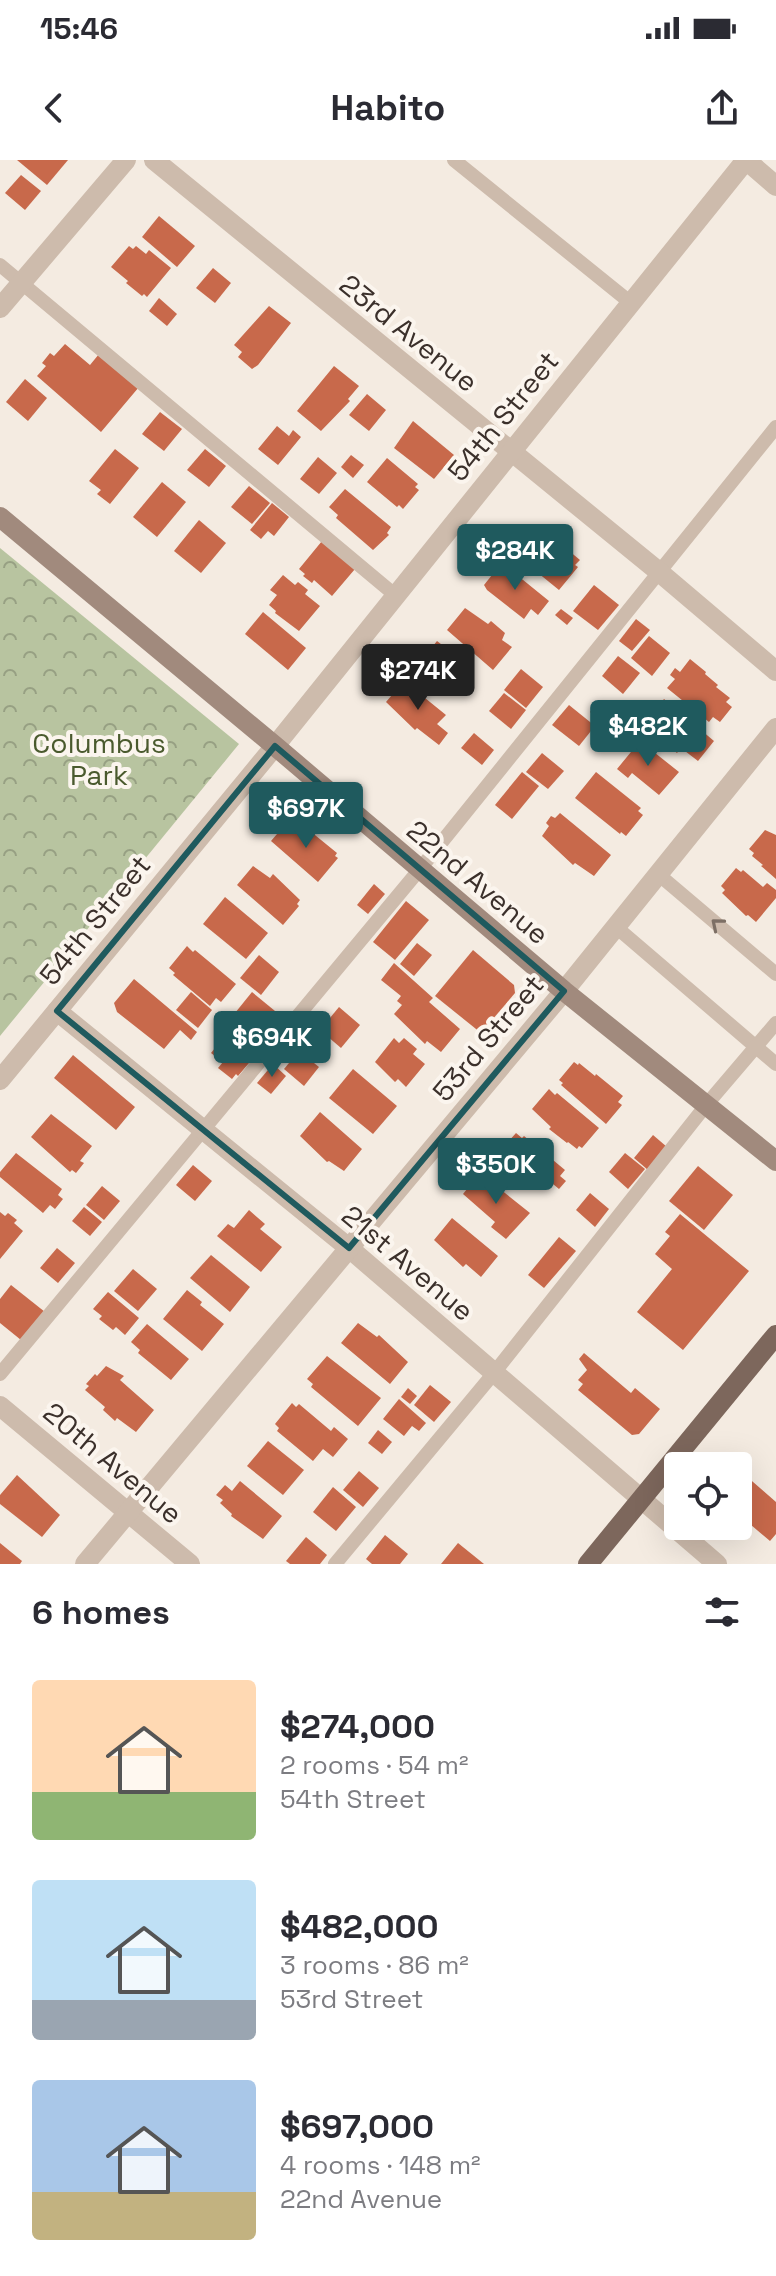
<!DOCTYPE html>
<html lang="en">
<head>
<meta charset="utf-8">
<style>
	body { margin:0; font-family:"Space Grotesk",sans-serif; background:#f2f2f3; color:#2b2b33; height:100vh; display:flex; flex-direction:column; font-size:30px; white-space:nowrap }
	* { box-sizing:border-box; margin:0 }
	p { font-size:26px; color:#7c7c81 }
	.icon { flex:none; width:44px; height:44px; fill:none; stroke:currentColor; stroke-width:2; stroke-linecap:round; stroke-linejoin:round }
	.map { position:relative; height:1404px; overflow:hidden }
	.drawer { display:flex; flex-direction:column; background:#fff; flex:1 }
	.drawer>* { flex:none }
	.fabs { position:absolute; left:664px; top:1292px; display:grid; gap:16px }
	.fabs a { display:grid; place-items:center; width:88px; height:88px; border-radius:8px; background:#fff; box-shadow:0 8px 32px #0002; font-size:40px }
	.price { position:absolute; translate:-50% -68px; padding:0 18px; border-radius:8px; background:#1f5a5e; color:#fff; font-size:26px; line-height:52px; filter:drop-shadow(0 2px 4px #0008) }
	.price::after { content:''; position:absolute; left:50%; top:48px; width:24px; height:18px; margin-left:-12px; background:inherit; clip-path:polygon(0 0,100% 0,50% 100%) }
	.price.current { background:#222; color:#fff }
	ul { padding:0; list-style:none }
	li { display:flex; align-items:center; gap:24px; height:200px; padding:0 32px }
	li span { display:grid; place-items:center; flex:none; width:224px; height:160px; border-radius:8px; color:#555 }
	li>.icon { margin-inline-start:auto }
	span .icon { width:96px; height:96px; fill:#fffc; stroke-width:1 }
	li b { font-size:34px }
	h2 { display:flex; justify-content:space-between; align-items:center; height:96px; padding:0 32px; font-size:34px }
	.status { display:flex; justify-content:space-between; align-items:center; height:56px; padding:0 40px; background:#fff; direction:ltr }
	.status svg { height:22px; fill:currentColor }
	header { display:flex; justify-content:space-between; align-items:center; height:104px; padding:0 32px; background:#fff; font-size:36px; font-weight:700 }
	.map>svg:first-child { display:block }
</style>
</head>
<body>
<div class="status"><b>15:46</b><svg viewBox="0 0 49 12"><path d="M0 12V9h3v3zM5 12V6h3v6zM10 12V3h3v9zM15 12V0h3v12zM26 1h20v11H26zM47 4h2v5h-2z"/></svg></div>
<header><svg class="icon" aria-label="back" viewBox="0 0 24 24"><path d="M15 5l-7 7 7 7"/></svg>Habito<svg class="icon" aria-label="share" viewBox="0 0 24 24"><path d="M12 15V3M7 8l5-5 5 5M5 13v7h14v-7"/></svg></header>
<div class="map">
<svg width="776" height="1404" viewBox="0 0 776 1404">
	<defs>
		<pattern id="forest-crowns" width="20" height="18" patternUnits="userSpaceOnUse" patternTransform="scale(2)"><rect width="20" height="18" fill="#b8c4a0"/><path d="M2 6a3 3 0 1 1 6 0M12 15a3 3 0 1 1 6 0" fill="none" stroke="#97a083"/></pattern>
	</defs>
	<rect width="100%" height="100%" fill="#f4ebe1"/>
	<polygon fill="url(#forest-crowns)" points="0,388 239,584 0,876"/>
	<g fill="#c8694b">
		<polygon points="17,0 68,0 47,25"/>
		<polygon points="21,15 41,31 25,50 5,33"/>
		<polygon points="159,56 195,86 177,107 142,77"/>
		<polygon points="129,86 133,89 136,86 146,94 149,90 171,108 147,137 144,134 142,136 126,123 128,121 111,107"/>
		<polygon points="213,108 231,123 215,143 196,128"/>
		<polygon points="159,138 177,154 167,166 149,151"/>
		<polygon points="269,146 291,163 258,205 252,209 238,197 242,192 234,185"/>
		<polygon points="65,184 90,205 99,194 139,227 101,272 37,216 46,206 42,203 50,193 54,196"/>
		<polygon points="334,206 359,226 348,239 350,241 321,271 297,251"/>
		<polygon points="25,219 47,238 28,261 6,242"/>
		<polygon points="367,234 386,250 369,271 349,255"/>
		<polygon points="160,252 182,269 164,291 142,274"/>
		<polygon points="413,261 454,295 434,319 394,288"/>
		<polygon points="277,266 289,276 293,270 301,277 278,305 258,289"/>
		<polygon points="115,289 139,308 110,344 97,334 101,330 89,321"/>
		<polygon points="205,289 226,306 209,327 187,310"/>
		<polygon points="351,295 364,305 353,318 341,307"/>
		<polygon points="318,297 337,313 319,334 300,319"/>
		<polygon points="387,298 418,324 415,327 419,330 403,349 399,345 397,347 367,322"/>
		<polygon points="162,322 186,342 157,377 133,357"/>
		<polygon points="249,326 270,343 252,364 231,347"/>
		<polygon points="345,329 391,367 387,373 389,375 373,390 336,358 338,355 329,347"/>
		<polygon points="272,343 289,357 274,376 268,371 261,379 250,370"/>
		<polygon points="199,360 226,383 201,413 174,391"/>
		<polygon points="528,369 547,378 564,395 568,390 580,400 575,405 578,407 559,430 511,391"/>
		<polygon points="322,381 355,409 332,436 314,420 312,423 303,416 305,414 299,409"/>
		<polygon points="500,405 506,409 507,407 549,441 538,455 531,449 524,459 487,430 484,425"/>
		<polygon points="283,415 295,425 298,422 308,430 305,434 320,446 299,471 275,453 276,451 269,445 277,435 270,430"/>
		<polygon points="594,425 619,445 598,470 573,451"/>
		<polygon points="465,448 488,464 491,461 505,473 502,480 512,487 493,510 447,470"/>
		<polygon points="561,449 573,458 567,465 555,455"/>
		<polygon points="263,452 306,488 288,510 245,474"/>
		<polygon points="636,459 650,470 632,491 619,481"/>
		<polygon points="649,476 670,493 652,516 631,498"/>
		<polygon points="437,481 472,508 461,521 458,519 451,527 421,501"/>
		<polygon points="618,496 640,513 623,534 602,516"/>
		<polygon points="690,499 706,512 705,514 718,525 716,527 730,538 726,542 732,547 720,562 713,557 709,562 667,528 675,519 670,515 675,508 680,512"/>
		<polygon points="521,509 543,527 526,548 504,530"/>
		<polygon points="404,521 446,555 437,564 448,573 439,585 417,568 415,570 386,542"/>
		<polygon points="504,533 526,550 511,569 489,551"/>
		<polygon points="664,539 714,581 698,601 681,588 677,593 660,579 664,573 647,560"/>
		<polygon points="597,544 604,550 598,559 590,552"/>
		<polygon points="569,545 595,566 579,586 552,565"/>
		<polygon points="474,573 494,590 482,605 461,588"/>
		<polygon points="640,581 679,612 659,635 632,613 628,618 617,609"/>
		<polygon points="542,593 564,611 548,629 526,612"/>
		<polygon points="522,612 539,626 512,659 495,645"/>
		<polygon points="596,612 641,648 638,651 643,655 626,676 621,672 620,674 575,638"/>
		<polygon points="560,653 611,695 594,716 575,703 573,705 542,676 549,666 546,663 551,656 555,658"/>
		<polygon points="289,660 308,673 310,671 337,693 335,696 338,698 318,722 271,681"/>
		<polygon points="765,670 776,675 776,719 761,706 763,705 752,696 754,693 749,689"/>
		<polygon points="253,706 270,718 273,714 300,740 297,744 299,746 283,765 237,725"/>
		<polygon points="736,708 741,712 743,710 763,727 767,723 776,730 776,738 756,762 748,755 746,756 722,733 725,730 721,726"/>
		<polygon points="374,724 385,734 368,754 357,745"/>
		<polygon points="225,737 268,773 246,799 203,764"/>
		<polygon points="406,741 429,760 395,800 373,782"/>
		<polygon points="417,783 432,795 414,816 400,804"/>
		<polygon points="187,786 193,792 195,790 236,824 221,842 216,838 210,846 173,815 175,813 169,808"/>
		<polygon points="473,790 514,825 515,833 481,873 435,836"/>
		<polygon points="259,795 279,812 261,835 240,818"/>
		<polygon points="394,803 433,838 429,842 460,869 441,892 427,881 425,884 394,854 402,845 397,841 401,836 381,820"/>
		<polygon points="134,819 197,872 191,880 180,870 164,889 117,852 114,843"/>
		<polygon points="191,832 212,850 198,868 176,850"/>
		<polygon points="252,832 275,851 258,872 235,853"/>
		<polygon points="339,847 360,865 341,888 320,870"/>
		<polygon points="238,860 266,883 238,916 236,914 232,919 218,908 223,902 211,893"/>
		<polygon points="394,878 399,883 404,878 417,889 413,894 425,904 406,927 398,919 395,922 375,902"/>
		<polygon points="299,891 319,907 304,926 284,909"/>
		<polygon points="73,895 135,947 116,970 54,918"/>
		<polygon points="574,902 578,905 579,903 595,916 596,914 623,936 618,942 622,945 606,964 561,925 563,923 559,920"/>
		<polygon points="273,904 286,916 271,934 257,923"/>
		<polygon points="353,909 397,946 373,974 329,938"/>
		<polygon points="549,929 555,935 557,933 599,968 582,988 579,986 577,989 568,982 567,983 549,969 551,967 532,949"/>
		<polygon points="320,952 362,989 344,1011 329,1001 327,1002 300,976"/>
		<polygon points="51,954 92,986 80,1001 84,1003 76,1013 72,1010 70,1012 31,977"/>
		<polygon points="516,973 522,978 524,976 565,1010 560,1016 566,1021 559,1029 553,1024 548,1029 544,1025 541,1029 533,1022 531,1024 504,998 505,997 499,992"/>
		<polygon points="653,975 667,987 648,1010 634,998"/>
		<polygon points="16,993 62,1029 58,1035 63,1039 55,1049 50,1045 43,1053 0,1017 0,1012"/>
		<polygon points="625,993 645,1009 628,1029 609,1012"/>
		<polygon points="193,1005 212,1021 195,1041 176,1025"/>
		<polygon points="698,1006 733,1035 704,1070 669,1041"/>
		<polygon points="480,1013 530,1053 506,1079 491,1067 495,1062 463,1034"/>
		<polygon points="102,1026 120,1041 104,1060 86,1045"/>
		<polygon points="590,1033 609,1049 595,1067 576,1050"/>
		<polygon points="84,1047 102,1062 90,1076 72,1061"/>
		<polygon points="249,1050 265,1064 260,1069 282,1087 261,1112 217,1076 228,1064 234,1068"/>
		<polygon points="0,1052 5,1056 8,1053 17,1060 14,1063 23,1071 0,1099"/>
		<polygon points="680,1054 749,1111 683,1190 637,1152 672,1109 655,1094 670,1076 665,1072"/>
		<polygon points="452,1058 498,1096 481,1117 466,1104 463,1107 434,1080"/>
		<polygon points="559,1077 576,1091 544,1128 528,1115"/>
		<polygon points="57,1088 75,1103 58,1123 40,1108"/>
		<polygon points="211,1095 250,1127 230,1152 190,1118"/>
		<polygon points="133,1109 157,1129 138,1151 114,1131"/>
		<polygon points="11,1125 45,1152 21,1180 0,1163 0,1139"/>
		<polygon points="187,1130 202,1142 200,1145 224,1164 202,1191 163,1159"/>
		<polygon points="108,1132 139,1158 125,1175 116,1167 113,1170 99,1159 102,1156 93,1149"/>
		<polygon points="358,1163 377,1177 379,1175 408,1202 390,1224 341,1183"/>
		<polygon points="147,1164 189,1199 171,1220 138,1193 140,1190 131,1182"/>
		<polygon points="584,1193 631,1233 635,1228 660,1249 639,1274 632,1275 578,1230 583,1224 578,1220 587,1210 579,1199"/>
		<polygon points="327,1196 381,1238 358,1266 311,1227 313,1224 307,1219"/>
		<polygon points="106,1206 124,1216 120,1220 154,1250 136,1272 117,1258 115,1261 103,1250 105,1247 85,1230 89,1226 86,1224 95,1214 97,1216"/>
		<polygon points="430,1225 451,1242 434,1262 414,1245"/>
		<polygon points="408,1228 417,1236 410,1244 401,1237"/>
		<polygon points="399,1239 426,1263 419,1271 412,1266 404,1276 383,1259"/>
		<polygon points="292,1243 296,1247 299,1244 331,1271 334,1267 348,1279 333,1297 323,1289 313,1301 277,1271 279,1268 275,1264"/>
		<polygon points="378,1270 392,1282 382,1294 368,1283"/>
		<polygon points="268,1281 304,1310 283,1335 247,1306"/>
		<polygon points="359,1311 379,1328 363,1347 343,1330"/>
		<polygon points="738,1313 743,1317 745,1315 776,1342 776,1374 770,1381 738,1354"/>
		<polygon points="17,1315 60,1355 42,1377 0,1344 0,1335"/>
		<polygon points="240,1321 282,1356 263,1379 231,1356 232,1354 220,1343 223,1340 216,1335 225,1325 232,1331"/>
		<polygon points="333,1327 356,1347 336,1371 313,1352"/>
		<polygon points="385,1375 408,1394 400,1404 372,1404 366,1399"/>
		<polygon points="306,1377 327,1395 320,1404 290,1404 286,1401"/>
		<polygon points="0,1383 22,1401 20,1404 0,1404"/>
		<polygon points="458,1383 484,1404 441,1404"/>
	</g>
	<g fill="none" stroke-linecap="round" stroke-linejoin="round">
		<g stroke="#cdbbac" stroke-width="14">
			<polyline points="454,0 631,143"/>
			<polyline points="0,105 395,435"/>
			<polyline points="658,714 776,814"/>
			<polyline points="616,767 776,904"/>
			<polyline points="0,1214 420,709 776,267"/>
			<polyline points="335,1404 494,1213 707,944 776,863"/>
		</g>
		<g stroke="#cdbbac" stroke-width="20">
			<polyline points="154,0 658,411 776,511"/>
			<polyline points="0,148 126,0"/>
			<polyline points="57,851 349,1088 717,1404"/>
			<polyline points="0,920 275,586 746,0 776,26"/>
			<polyline points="0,1246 190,1404"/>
			<polyline points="85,1404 564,831 776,568"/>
		</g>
		<polyline stroke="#a18a7d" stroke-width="20" points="0,357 275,586 564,831 776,1001"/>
		<polyline stroke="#7d675c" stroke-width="20" points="588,1404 776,1175"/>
	</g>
	<defs><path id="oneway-chevron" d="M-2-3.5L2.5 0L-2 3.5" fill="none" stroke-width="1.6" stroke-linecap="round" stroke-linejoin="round" transform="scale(2)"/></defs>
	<use stroke="#7d6f65" href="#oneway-chevron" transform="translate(717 764) rotate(-140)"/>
	<path fill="none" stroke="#1f5a5e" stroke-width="6" stroke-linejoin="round" d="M275,586L564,831L349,1088L57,851Z"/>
	<g text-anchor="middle" stroke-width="8" stroke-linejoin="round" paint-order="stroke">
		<g font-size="28" fill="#3b302b" stroke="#fbf5ee">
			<text transform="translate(409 173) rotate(39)" y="10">23rd Avenue</text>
			<text transform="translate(503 256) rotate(-51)" y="10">54th Street</text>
			<text transform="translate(478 722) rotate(40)" y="10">22nd Avenue</text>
			<text transform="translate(95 760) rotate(-51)" y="10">54th Street</text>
			<text transform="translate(488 878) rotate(-50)" y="10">53rd Street</text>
			<text transform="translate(408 1103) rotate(40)" y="10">21st Avenue</text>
			<text transform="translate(113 1303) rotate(40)" y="10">20th Avenue</text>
		</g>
		<g font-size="28" fill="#4a5a2e" stroke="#fbf5ee">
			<text x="99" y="593">Columbus<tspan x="99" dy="32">Park</tspan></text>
		</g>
	</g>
</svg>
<div class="fabs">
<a><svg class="icon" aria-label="locate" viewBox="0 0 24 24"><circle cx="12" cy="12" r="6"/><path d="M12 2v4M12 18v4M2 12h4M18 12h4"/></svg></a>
</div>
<b class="price" style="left:515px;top:432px">$284K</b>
<b class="price current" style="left:418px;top:552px">$274K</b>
<b class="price" style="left:648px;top:608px">$482K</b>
<b class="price" style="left:306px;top:690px">$697K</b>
<b class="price" style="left:272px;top:919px">$694K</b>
<b class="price" style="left:496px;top:1046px">$350K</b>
</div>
<section class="drawer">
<h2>6 homes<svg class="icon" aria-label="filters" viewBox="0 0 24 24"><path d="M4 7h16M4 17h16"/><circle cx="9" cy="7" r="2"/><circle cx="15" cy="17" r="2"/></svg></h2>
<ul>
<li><span style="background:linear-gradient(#ffd9b3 70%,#8fb573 0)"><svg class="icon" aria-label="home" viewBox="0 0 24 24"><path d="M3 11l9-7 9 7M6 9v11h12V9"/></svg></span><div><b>$274,000</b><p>2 rooms · 54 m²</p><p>54th Street</p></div></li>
<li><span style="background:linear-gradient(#bfe0f5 75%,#9aa5b1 0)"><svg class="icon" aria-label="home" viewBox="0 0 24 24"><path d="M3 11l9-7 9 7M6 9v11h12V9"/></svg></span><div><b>$482,000</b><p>3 rooms · 86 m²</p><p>53rd Street</p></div></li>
<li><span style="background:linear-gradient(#a9c7e8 70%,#c2b280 0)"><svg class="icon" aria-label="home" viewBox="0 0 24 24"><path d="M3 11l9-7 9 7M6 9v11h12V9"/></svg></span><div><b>$697,000</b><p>4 rooms · 148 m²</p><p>22nd Avenue</p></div></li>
</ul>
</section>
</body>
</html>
